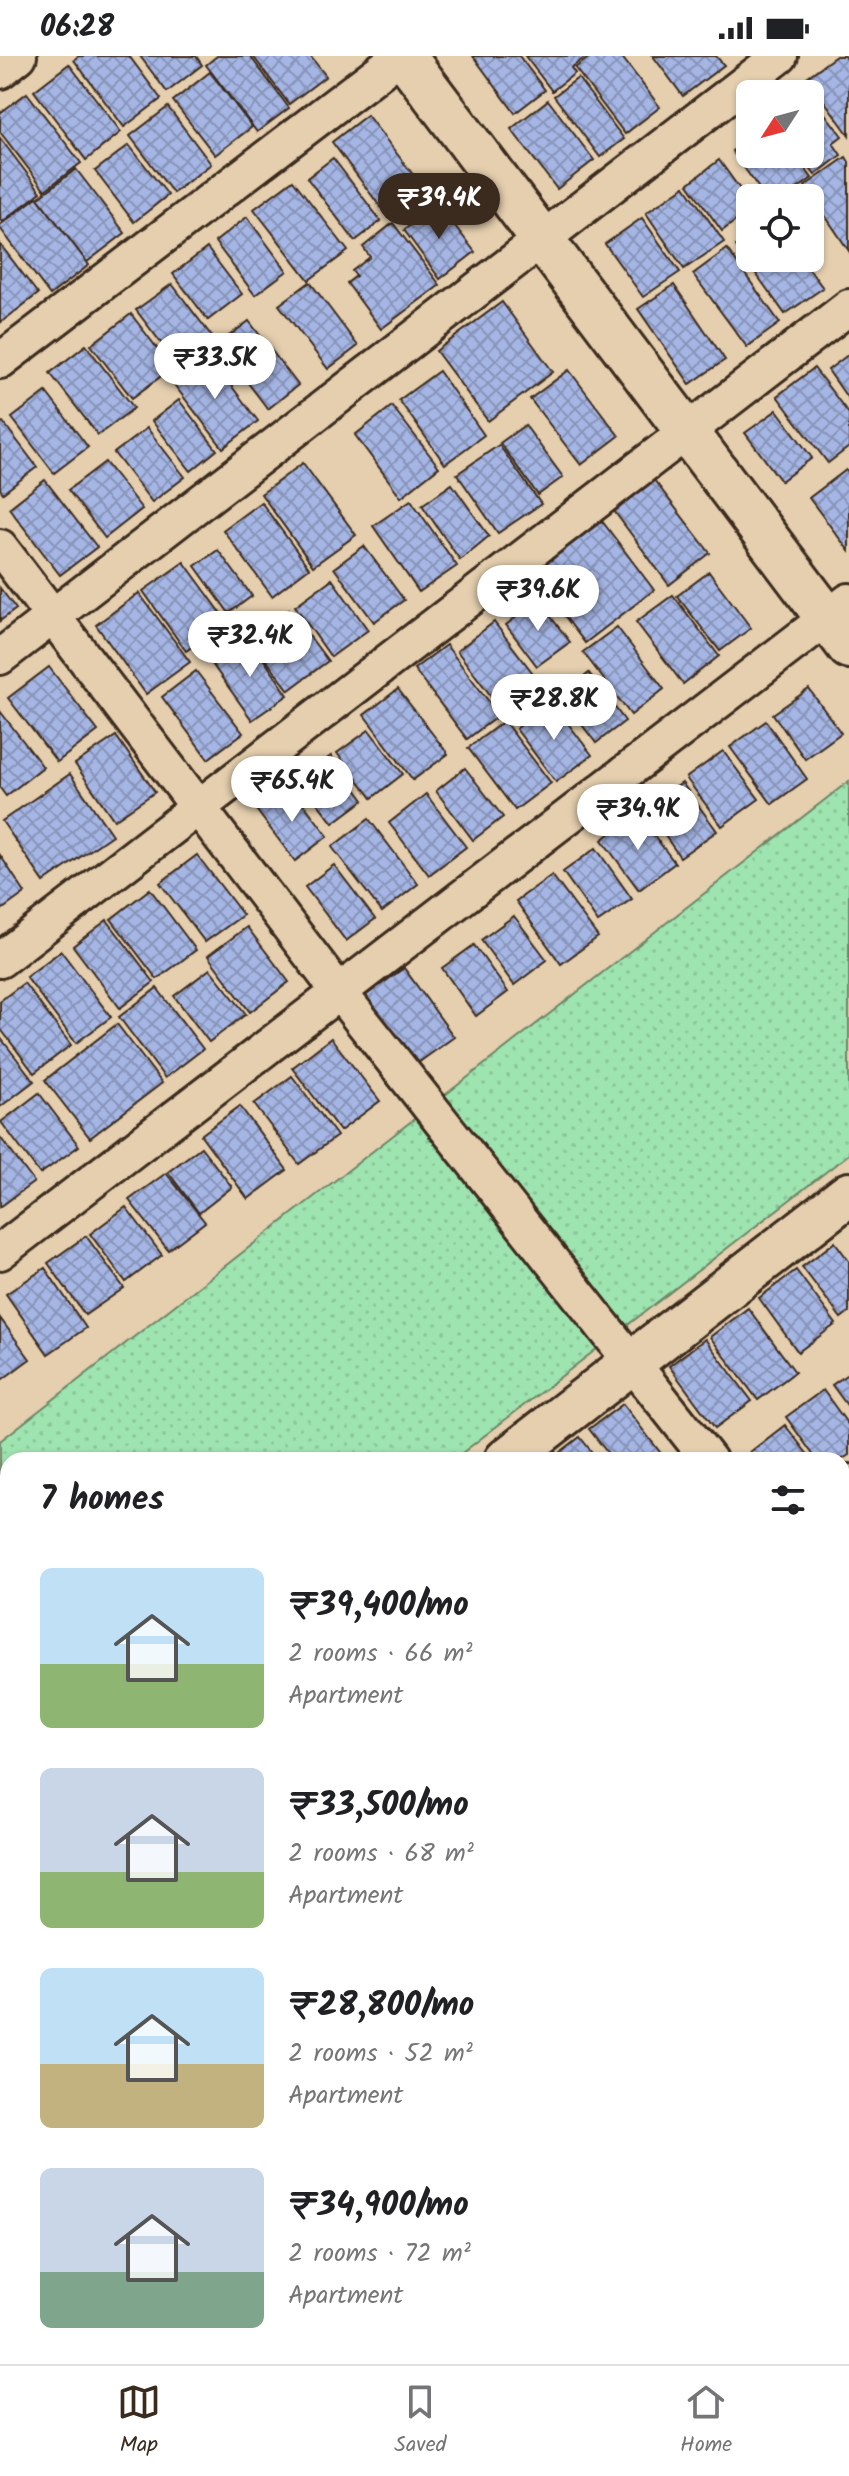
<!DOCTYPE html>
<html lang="en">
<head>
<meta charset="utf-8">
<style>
	body { margin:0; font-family:Kalam,sans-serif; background:#f6f6f6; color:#202124; height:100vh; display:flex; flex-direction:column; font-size:30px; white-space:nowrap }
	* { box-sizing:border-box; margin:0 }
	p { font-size:26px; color:#757577 }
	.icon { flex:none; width:44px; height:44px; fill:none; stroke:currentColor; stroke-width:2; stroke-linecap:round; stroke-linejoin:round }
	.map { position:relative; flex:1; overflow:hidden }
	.drawer { position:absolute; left:0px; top:1396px; width:850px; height:912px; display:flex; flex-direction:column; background:#fff; border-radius:24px 24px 0 0; box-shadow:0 2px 6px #0004 }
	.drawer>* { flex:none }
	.needle { width:52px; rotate:234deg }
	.buttons { position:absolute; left:736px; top:24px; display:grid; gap:16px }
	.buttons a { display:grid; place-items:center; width:88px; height:88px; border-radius:12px; background:#fff; box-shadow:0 2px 6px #0004; font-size:40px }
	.price { position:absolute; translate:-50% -68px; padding:0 18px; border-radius:28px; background:#fff; color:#222; font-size:26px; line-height:52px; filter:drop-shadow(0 2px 4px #0008) }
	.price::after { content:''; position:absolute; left:50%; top:48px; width:24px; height:18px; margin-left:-12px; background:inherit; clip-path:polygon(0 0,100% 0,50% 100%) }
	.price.current { background:#3b2a1e; color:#fff }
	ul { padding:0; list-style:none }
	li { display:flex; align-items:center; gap:24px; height:200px; padding:0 40px }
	li span { display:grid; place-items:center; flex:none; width:224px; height:160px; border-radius:12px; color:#555 }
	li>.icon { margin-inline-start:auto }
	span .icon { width:96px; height:96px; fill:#fffc; stroke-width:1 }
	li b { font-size:34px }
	h2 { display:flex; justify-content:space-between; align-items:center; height:96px; padding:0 40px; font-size:34px }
	.status { display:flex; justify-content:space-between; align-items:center; height:56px; padding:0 40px; background:#fff; direction:ltr }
	.status svg { height:22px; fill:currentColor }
	.tabs { display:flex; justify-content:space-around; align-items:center; height:112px; border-top:2px solid #e0e0e0; background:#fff; font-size:22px; color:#757577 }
	.tabs a { display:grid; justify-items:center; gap:4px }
	.tabs .current { color:#3b2a1e }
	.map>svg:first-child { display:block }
</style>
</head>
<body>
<div class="status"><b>06:28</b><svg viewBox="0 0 49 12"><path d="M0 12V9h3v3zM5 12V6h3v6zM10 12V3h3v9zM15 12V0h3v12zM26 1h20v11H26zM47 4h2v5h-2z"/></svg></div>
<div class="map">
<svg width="849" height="2308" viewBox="0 0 849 2308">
	<defs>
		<pattern id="grass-dots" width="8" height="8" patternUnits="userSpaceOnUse" patternTransform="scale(2)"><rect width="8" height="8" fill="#9ee4b0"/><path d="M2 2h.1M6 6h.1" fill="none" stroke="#89c497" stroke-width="1.8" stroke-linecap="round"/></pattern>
		<pattern id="park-tufts" width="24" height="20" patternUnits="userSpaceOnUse" patternTransform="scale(2)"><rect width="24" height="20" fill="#9ee4b0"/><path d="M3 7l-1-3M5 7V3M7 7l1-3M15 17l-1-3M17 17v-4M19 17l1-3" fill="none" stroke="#89c497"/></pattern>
		<pattern id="building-cross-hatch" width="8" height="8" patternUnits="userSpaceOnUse" patternTransform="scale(2)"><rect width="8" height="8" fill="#a5b6e5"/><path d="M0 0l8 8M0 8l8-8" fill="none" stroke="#8894b9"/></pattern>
	</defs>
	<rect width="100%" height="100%" fill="#e5cfaf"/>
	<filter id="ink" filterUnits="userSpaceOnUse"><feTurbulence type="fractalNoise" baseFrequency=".0125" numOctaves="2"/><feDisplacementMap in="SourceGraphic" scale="16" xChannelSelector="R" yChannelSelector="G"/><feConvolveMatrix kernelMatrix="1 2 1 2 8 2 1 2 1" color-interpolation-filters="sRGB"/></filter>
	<g filter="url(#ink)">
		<polygon fill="url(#grass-dots)" stroke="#6c8767" stroke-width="2" points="849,725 849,1098 453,1404 8,1404 8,1743 0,1749 0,1385"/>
		<polygon fill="url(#park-tufts)" stroke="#6c8767" stroke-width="2" points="8,2231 8,2300 68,2300 57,2308 0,2308 0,2237"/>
		<g fill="url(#building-cross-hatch)" stroke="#3b2a1e" stroke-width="2">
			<polygon points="78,0 129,0 161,43 124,71 74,4"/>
			<polygon points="140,0 196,0 202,9 167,36"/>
			<polygon points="217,0 250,0 289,52 257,76 206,9"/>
			<polygon points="253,0 310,0 326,20 289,48"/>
			<polygon points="473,0 519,0 545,34 515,57"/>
			<polygon points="525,0 587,0 571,12 575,17 552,35"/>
			<polygon points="591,0 621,0 660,51 625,78 575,12"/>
			<polygon points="653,0 716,0 724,9 683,40"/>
			<polygon points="836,0 845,0 849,6 849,79 807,21"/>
			<polygon points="69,8 121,76 86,104 34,35"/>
			<polygon points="210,16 252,71 215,99 173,45"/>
			<polygon points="578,22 624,83 600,101 554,40"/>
			<polygon points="27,37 81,107 45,134 0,76 0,57"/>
			<polygon points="810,38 842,80 833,87 841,99 815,119 799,98 810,98"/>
			<polygon points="548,44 594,104 557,133 511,73"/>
			<polygon points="168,51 211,108 173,137 130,80"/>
			<polygon points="367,59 421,129 385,157 332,86"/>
			<polygon points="0,82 41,136 2,166 0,164"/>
			<polygon points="750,82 750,98 794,98 812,122 785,142 766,142 732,95"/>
			<polygon points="129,89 168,139 134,166 95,115"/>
			<polygon points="846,101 849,106 849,195 805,130"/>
			<polygon points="333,102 381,165 355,185 307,122"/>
			<polygon points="719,104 750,147 750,154 722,175 688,128"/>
			<polygon points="76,113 125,177 87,206 38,142"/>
			<polygon points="293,124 348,195 309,224 254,153"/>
			<polygon points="685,130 724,186 684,213 646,157"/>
			<polygon points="37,141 89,209 50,239 0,172 0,169"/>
			<polygon points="438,148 475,196 440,223 404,174"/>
			<polygon points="247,161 287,215 255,239 215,186"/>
			<polygon points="642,162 680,216 643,241 605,188"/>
			<polygon points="393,167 440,229 381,273 347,227 356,220 352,215 370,201 363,191"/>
			<polygon points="750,180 750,202 801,202 823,232 785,258 736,190"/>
			<polygon points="0,188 38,238 0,267"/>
			<polygon points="207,192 242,238 208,264 173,218"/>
			<polygon points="727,193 780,267 747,291 693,218"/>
			<polygon points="310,226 358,290 328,313 279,249"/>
			<polygon points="172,228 213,282 178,309 136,254"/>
			<polygon points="674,229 725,304 690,328 638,253"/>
			<polygon points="502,246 553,316 488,365 436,295"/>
			<polygon points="131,258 172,312 132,342 91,289"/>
			<polygon points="249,265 298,329 268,353 218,288"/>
			<polygon points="86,289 134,352 98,379 50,317"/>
			<polygon points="849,298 849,344 828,314"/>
			<polygon points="208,299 258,365 223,392 172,326"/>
			<polygon points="814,312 849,358 849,391 828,407 777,340"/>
			<polygon points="569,314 619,380 581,409 530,343"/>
			<polygon points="439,315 484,379 445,408 399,344"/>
			<polygon points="46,336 88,391 54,417 12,362"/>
			<polygon points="179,344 217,394 191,415 152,365"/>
			<polygon points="392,350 439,411 401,441 355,379"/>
			<polygon points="777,354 812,402 781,425 745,377"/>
			<polygon points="3,366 37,411 3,437 0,433 0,368"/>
			<polygon points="525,369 563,421 538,439 500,387"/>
			<polygon points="147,372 185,421 152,446 114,397"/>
			<polygon points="499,389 541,448 498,477 457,418"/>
			<polygon points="105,406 142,453 105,482 68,434"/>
			<polygon points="303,407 356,479 313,510 261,438"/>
			<polygon points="846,414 849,418 849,495 809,442"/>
			<polygon points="45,424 97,491 60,519 9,452"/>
			<polygon points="654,424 710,497 669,529 614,455"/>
			<polygon points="452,428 489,480 460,504 422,449"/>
			<polygon points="411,444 457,510 419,536 373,470"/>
			<polygon points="261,446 309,512 272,540 223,474"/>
			<polygon points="599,461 654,534 585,587 530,514"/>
			<polygon points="364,490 404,544 374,566 334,512"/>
			<polygon points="218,494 252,540 229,557 195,510"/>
			<polygon points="184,506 227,565 186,595 143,535"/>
			<polygon points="709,516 751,572 720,595 677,540"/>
			<polygon points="332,523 368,574 331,601 295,550"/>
			<polygon points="0,532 16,553 0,565"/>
			<polygon points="139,537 190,606 146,638 96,569"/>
			<polygon points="673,539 719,600 683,628 636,566"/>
			<polygon points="538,544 570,586 537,610 506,569"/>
			<polygon points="289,553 328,605 289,634 250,583"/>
			<polygon points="494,566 535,620 498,649 457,595"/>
			<polygon points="617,571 664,633 631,659 583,596"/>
			<polygon points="249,582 288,639 252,664 212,608"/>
			<polygon points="446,589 499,659 467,683 414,613"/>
			<polygon points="49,611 98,675 57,706 8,642"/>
			<polygon points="196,615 243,677 208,703 162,641"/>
			<polygon points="589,617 625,665 596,687 560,640"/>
			<polygon points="398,633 448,698 413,724 364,659"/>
			<polygon points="809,633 841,677 805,703 773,658"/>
			<polygon points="551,645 592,699 556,726 516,673"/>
			<polygon points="0,655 43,711 6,740 0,732"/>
			<polygon points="504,665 551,727 515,754 468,692"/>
			<polygon points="766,665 807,723 772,748 730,691"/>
			<polygon points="369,674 403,718 372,742 337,697"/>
			<polygon points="116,680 155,736 114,764 75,708"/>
			<polygon points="723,695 759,743 722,770 686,722"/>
			<polygon points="331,700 364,744 333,767 299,723"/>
			<polygon points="465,712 503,761 473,784 436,735"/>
			<polygon points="70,718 112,779 44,826 2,765"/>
			<polygon points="682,727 717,775 680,801 646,753"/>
			<polygon points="290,730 328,780 295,805 257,755"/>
			<polygon points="426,738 466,791 429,819 389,767"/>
			<polygon points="637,757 675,807 639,834 602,784"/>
			<polygon points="369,763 418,828 382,856 332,791"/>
			<polygon points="596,792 632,843 598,866 563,816"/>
			<polygon points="0,799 25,837 0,855"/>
			<polygon points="197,799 243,859 205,886 160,827"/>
			<polygon points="334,809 375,863 346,885 305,831"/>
			<polygon points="552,819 598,881 561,908 516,845"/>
			<polygon points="150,833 196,894 157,923 111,863"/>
			<polygon points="514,860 547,904 514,929 481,884"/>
			<polygon points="107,864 154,926 120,952 73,890"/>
			<polygon points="247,871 289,926 250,956 208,900"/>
			<polygon points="474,889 508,936 476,960 442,912"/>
			<polygon points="61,895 111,961 76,987 26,921"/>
			<polygon points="404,912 454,981 415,1009 365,940"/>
			<polygon points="210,913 246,958 209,986 174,940"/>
			<polygon points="24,927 71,989 34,1017 0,972 0,945"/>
			<polygon points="157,932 203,993 165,1022 119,961"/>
			<polygon points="117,968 162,1027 90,1082 45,1024"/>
			<polygon points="0,981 34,1025 0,1051"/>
			<polygon points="331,982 380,1045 340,1075 292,1012"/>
			<polygon points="292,1020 337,1080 299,1108 254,1048"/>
			<polygon points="39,1037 79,1090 40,1118 1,1066"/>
			<polygon points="240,1050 287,1114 248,1143 201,1079"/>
			<polygon points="0,1081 34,1126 0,1151"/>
			<polygon points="201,1091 232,1131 199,1157 168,1116"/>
			<polygon points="166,1117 205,1166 168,1194 129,1144"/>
			<polygon points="126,1151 162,1199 126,1226 90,1178"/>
			<polygon points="86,1180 124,1232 85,1259 48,1207"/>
			<polygon points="835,1186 849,1205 849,1256 841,1262 802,1211"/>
			<polygon points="45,1212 86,1272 48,1298 6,1238"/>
			<polygon points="796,1214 836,1268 798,1296 759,1242"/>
			<polygon points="748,1252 795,1316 758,1344 710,1281"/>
			<polygon points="0,1262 30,1303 3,1323 0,1320"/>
			<polygon points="705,1283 752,1345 715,1372 669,1310"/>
			<polygon points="849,1317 849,1352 832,1329"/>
			<polygon points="823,1334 849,1370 849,1399 841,1404 817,1404 786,1361"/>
			<polygon points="623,1348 666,1404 613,1404 589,1373"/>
			<polygon points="785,1369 812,1404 748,1404 745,1400"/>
			<polygon points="580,1381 598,1404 550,1404"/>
			<polygon points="846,1461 849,1465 849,1564 842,1554 842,1464"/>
			<polygon points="842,1636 849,1646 849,1679 842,1684"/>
			<polygon points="849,1761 849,1857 842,1862 842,1766"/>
			<polygon points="8,1809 8,1863 0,1853 0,1815"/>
			<polygon points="0,1859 8,1870 8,1908 0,1915"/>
			<polygon points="842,1920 849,1930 849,1977 842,1982"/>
			<polygon points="8,1926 8,1961 0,1950 0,1932"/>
			<polygon points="0,1969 8,1980 8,2028 0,2035"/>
			<polygon points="8,2101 8,2156 0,2145 0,2107"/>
			<polygon points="132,2300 189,2300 195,2308 127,2308 125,2305"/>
			<polygon points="205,2300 270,2300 276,2308 211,2308"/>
			<polygon points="298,2300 326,2300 332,2308 288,2308"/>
			<polygon points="357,2300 418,2300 423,2308 363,2308"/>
			<polygon points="514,2300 622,2300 628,2308 503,2308"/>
		</g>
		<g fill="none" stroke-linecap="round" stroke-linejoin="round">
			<g stroke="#3b2a1e" stroke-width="40">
				<g id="minor">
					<polyline points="0,15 19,0"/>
					<polyline points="0,305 400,0"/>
					<polyline points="0,491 339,936 709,1404"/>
					<polyline points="0,601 780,0"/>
					<polyline points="0,904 849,251"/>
					<polyline points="0,1196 849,545"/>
					<polyline points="842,1432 849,1426"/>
					<polyline points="0,1443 8,1453"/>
					<polyline points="842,1574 849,1583"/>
					<polyline points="842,1734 849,1728"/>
					<polyline points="842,2018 849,2012"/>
					<polyline points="0,2081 8,2075"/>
					<polyline points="96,2308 106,2300"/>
					<polyline points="471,2308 482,2300"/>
				</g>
			</g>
			<g stroke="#3b2a1e" stroke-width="48">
				<g id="tertiary">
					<polyline points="404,0 849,591"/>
					<polyline points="506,1404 849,1138"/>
					<polyline points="0,1794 8,1788"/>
				</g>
			</g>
			<use href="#minor" stroke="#e5cfaf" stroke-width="34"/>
			<use href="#tertiary" stroke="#e5cfaf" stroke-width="42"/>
		</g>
	</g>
</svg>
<div class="buttons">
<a><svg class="needle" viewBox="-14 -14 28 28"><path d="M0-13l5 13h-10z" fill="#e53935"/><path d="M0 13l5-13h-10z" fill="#757577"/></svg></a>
<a><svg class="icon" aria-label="locate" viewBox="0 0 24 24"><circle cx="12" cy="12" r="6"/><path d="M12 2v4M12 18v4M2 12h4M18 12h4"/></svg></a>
</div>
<b class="price current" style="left:439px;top:185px">₹39.4K</b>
<b class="price" style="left:215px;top:345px">₹33.5K</b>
<b class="price" style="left:538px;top:577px">₹39.6K</b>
<b class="price" style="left:250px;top:623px">₹32.4K</b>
<b class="price" style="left:554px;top:686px">₹28.8K</b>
<b class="price" style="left:292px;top:768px">₹65.4K</b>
<b class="price" style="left:638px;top:796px">₹34.9K</b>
<section class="drawer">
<h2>7 homes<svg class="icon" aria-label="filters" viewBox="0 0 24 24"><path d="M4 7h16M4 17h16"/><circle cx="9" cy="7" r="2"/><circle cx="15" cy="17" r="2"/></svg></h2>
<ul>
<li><span style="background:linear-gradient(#bfe0f5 60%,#8fb573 0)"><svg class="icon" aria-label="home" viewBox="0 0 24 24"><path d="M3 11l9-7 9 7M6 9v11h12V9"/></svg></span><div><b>₹39,400/mo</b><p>2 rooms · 66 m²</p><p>Apartment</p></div></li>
<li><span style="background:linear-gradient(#c9d6e8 65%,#8fb573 0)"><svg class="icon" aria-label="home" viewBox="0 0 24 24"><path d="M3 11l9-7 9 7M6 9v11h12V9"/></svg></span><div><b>₹33,500/mo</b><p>2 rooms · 68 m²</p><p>Apartment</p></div></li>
<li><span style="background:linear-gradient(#bfe0f5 60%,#c2b280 0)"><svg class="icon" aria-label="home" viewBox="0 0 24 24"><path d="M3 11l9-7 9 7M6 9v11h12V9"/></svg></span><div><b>₹28,800/mo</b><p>2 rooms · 52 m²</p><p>Apartment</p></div></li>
<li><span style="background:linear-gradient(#c9d6e8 65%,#7fa58c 0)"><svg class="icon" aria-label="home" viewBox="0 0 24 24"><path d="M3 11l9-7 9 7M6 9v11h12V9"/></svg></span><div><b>₹34,900/mo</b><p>2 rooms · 72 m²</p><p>Apartment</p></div></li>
</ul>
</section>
</div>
<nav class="tabs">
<a class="current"><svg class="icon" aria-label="map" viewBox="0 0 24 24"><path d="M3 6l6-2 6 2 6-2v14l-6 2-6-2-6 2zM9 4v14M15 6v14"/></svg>Map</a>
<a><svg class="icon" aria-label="saved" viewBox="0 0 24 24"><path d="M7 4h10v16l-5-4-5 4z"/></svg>Saved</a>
<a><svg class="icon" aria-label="home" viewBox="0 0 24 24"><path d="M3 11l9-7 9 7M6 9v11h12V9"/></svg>Home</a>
</nav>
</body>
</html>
